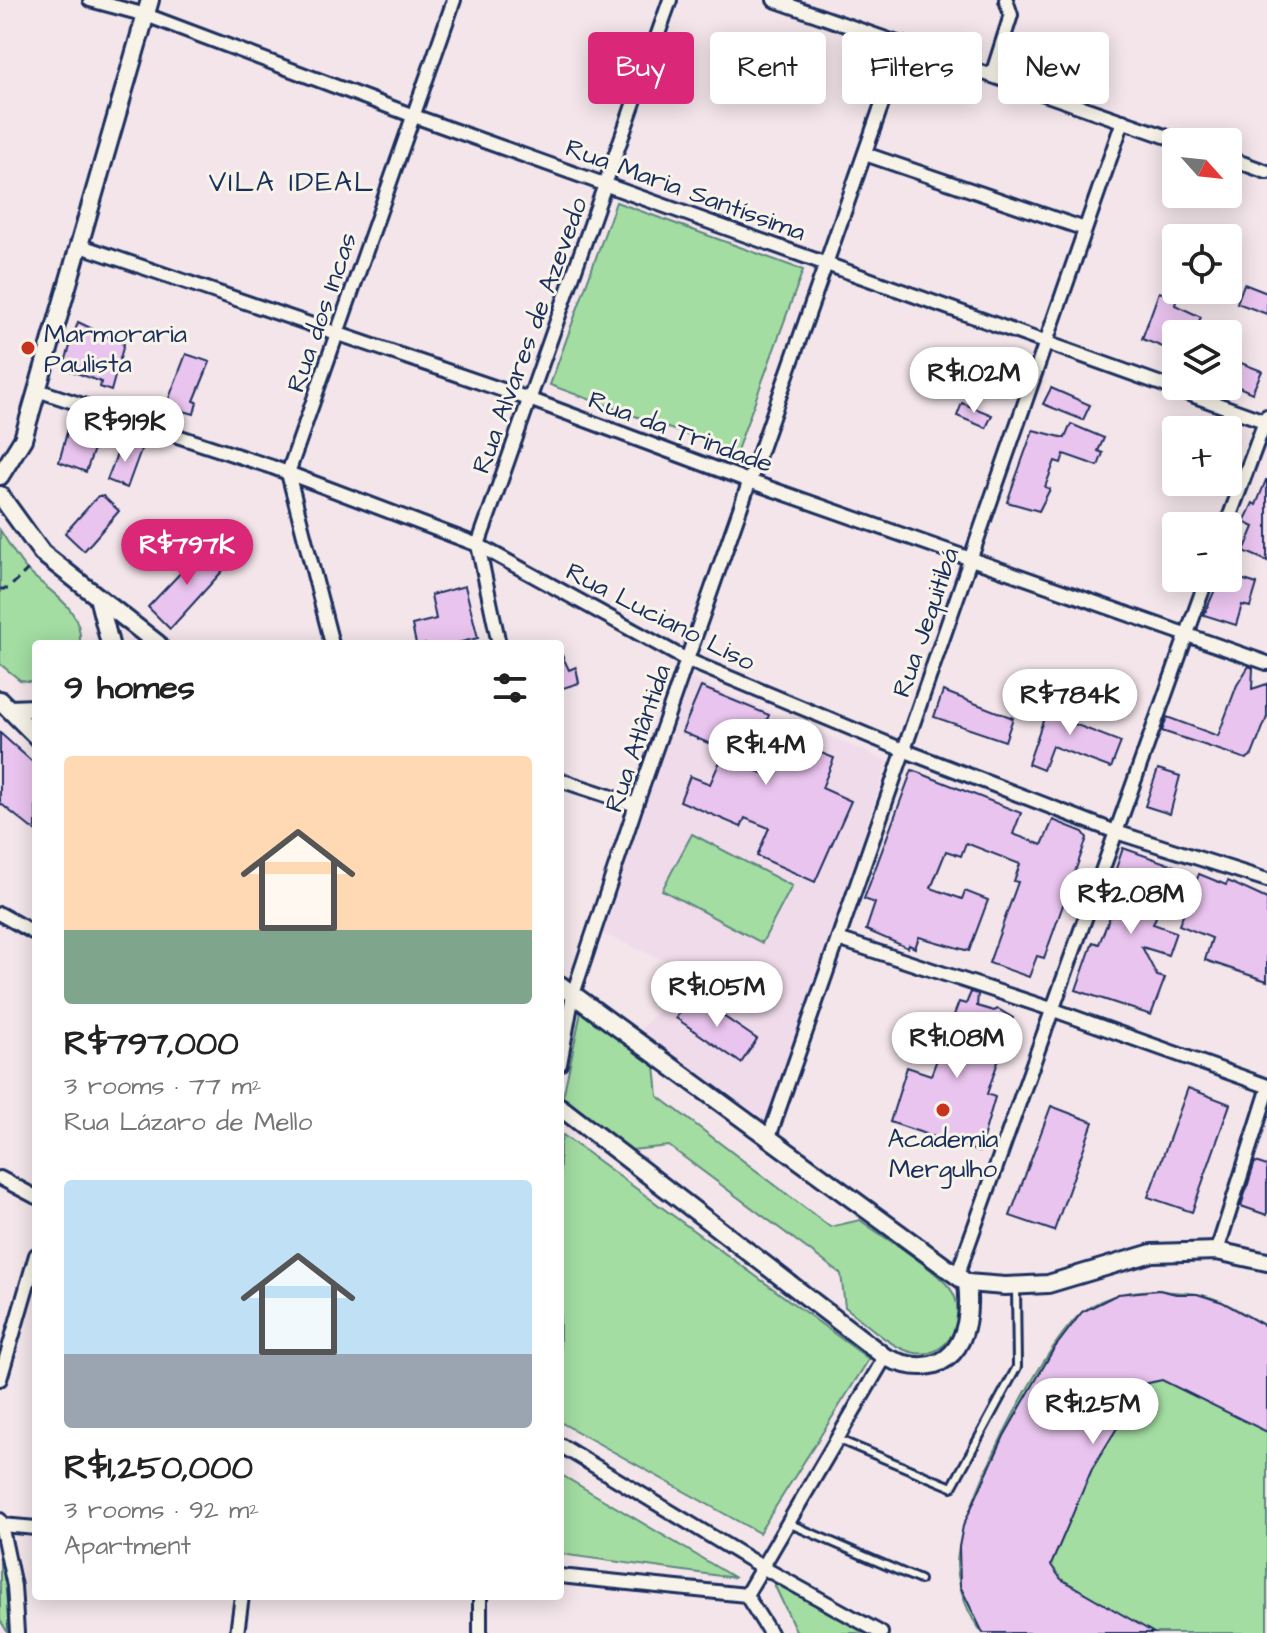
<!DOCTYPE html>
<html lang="en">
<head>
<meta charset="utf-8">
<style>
	body { margin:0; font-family:"Architects Daughter",sans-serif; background:#f6f6f6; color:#222; height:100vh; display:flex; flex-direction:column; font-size:30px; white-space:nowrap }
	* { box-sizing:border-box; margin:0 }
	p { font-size:26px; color:#767676 }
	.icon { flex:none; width:44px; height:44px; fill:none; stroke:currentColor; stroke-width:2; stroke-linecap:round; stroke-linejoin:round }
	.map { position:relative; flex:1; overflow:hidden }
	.panel { position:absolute; left:32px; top:640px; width:532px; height:960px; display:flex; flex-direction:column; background:#fff; border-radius:8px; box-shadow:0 4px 20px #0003 }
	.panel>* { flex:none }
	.banner { position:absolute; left:588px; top:32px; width:558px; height:72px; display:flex; gap:16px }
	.needle { width:52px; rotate:117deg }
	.controls { position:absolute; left:1162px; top:128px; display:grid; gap:16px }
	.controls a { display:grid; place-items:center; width:80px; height:80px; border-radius:8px; background:#fff; box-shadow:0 4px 20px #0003; font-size:40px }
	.price { position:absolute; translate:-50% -68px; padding:0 18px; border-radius:28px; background:#fff; color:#222; font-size:26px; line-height:52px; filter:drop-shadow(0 2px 4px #0008) }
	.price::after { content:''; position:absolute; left:50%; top:48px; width:24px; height:18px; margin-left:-12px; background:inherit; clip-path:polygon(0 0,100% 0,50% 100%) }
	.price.current { background:#db2777; color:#fff }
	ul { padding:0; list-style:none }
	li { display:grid; align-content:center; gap:16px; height:424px; padding:0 32px }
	li span { display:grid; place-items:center; height:248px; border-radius:8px; color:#555 }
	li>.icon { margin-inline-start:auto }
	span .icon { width:144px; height:144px; fill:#fffc; stroke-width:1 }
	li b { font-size:34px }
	h2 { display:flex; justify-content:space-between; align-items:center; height:96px; padding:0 32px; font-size:34px }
	.chip { padding:0 28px; border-radius:8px; background:#fff; box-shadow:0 4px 20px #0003; font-size:28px; line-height:72px }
	.chip.current { background:#db2777; color:#fff }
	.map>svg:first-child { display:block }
</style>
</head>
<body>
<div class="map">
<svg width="1267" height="1633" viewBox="0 0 1267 1633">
	<rect width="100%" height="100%" fill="#f3e5ea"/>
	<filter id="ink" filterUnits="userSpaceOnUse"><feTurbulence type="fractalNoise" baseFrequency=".0125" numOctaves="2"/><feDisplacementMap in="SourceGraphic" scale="16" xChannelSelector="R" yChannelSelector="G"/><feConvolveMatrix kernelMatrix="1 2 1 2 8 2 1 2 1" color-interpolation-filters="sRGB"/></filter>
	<g filter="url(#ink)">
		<path fill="#f0dbeb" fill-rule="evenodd" d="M690,678L888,761L766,1128L637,1033L695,974L597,931ZM701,687L769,715L750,760L682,732ZM791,741L833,758L785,773L850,801L815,882L757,856L769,828L756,822ZM722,757L763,774L741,826L680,801L690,776L710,784Z"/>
		<g fill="#a3dda2" stroke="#5f8680" stroke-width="2">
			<polygon points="616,202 803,270 736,453 550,385"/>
			<path d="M0,530C10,545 17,560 30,573C52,594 83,608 80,644H36V682L20,680L0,664Z"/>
			<polygon points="692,834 792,886 762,943 662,890"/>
			<path d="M581,1012L655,1065L658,1096L830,1227L860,1220C884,1238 932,1266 949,1287C971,1314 949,1363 911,1352C888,1346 864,1321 845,1307L841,1274L669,1146L632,1150L563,1097Z"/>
			<polygon points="563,1135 869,1359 759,1533 560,1422 560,1146"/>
			<path d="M1159,1290C1172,1293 1184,1292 1197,1294C1222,1298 1246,1315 1267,1327V1633H983C968,1617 958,1587 957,1565C956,1515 1044,1341 1084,1311C1107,1294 1131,1291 1159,1290Z"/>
			<polygon points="560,1474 735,1578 560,1554"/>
			<polygon points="0,1557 8,1587 8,1633 0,1620"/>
			<polygon points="773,1582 779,1583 865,1633 797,1633"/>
		</g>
		<g fill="#e9c4ee" stroke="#1b2f5e" stroke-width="2">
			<polygon points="1244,284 1267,293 1267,314 1237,303"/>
			<polygon points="1159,292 1177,298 1175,305 1201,317 1193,334 1176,334 1176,352 1142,339"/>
			<polygon points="78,322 124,344 111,391 100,387 101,382 63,368"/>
			<polygon points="186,354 210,362 194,401 197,402 194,414 166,406"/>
			<polygon points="1228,358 1262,371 1252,393 1228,382"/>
			<polygon points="1051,388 1090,405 1083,420 1043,404"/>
			<polygon points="962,403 992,415 986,428 957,416"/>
			<polygon points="1071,424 1104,438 1098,451 1103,453 1098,466 1064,454 1061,463 1055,461 1045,487 1050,489 1039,511 1007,502 1033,430 1065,438"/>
			<polygon points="69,425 99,434 86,472 59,462"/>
			<polygon points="122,441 142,447 127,488 107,480"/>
			<polygon points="1266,480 1267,480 1267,561 1244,551 1254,527 1244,522 1253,503 1256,505"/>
			<polygon points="98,496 103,496 119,511 84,551 65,533"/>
			<polygon points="206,546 227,566 170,629 148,607"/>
			<polygon points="1228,575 1257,584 1250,607 1242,605 1236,625 1204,615 1220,578 1228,578"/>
			<polygon points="465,586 478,638 453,644 416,644 412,625 436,619 431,595"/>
			<polygon points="560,651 569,670 576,667 579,683 560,689"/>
			<polygon points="1249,666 1253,668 1252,689 1267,684 1267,717 1252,755 1246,759 1162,731 1167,717 1218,736 1237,685"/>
			<polygon points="1055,686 1071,692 1061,719 1121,742 1111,768 1052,746 1043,770 1028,764"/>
			<polygon points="701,687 769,715 747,767 774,778 791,741 834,758 822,788 851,801 815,882 757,856 769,828 745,818 741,827 680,801 690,776 710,784 725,750 682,732"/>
			<polygon points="943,691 1013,718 1005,741 934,717"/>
			<polygon points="0,733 36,765 36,832 0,803"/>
			<polygon points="1158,769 1180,776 1170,814 1145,806"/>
			<polygon points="912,770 1021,813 1013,834 1042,845 1053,820 1083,832 1087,838 1044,958 1037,956 1029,977 989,963 1018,882 1014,881 1020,864 966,843 961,856 946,851 931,888 962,899 965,891 988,900 969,951 919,937 915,948 909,945 908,948 866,930 875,903 864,899"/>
			<polygon points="1123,848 1177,867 1153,924 1176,932 1168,955 1142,947 1157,976 1165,978 1151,1015 1076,990 1093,942 1099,944 1115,904 1105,901"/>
			<polygon points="1199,874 1226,885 1228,881 1267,899 1267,981 1205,960 1212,938 1179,925"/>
			<polygon points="971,992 978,994 977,1006 994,1011 998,1009 1013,1018 987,1094 995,1097 979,1152 890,1122 907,1067 931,1075 959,1002 966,1004"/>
			<polygon points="692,995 757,1039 741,1063 676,1018"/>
			<polygon points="1188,1088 1230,1104 1192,1212 1148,1197"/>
			<polygon points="1051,1106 1093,1122 1054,1231 1010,1216"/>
			<polygon points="1255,1162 1267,1166 1267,1215 1241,1206"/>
			<polygon points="1159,1290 1176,1294 1197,1294 1222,1302 1267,1327 1267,1432 1162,1380 1144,1384 1092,1469 1051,1565 1061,1579 1154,1633 983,1633 960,1586 959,1547 963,1526 1004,1436 1053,1350 1082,1312 1118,1294"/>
		</g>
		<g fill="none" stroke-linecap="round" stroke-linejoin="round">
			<g stroke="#1b2f5e" stroke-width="12">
				<g id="lane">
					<polyline points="837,1439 952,1487 1017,1367 1016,1287"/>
					<polyline points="788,1523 920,1580"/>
				</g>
			</g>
			<g stroke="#1b2f5e" stroke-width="18">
				<g id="street">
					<polyline points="90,0 146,15 414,116 1267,422"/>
					<polyline points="774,0 1182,142"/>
					<polyline points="992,75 1011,15 1006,0"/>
					<polyline points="865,154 1085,229"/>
					<polyline points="1228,158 1267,172"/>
					<polyline points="78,245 529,399 749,481 1267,663"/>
					<polyline points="37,390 272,467 478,545 687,660 903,750 1116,832 1267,880"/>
					<polyline points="1226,526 1267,416"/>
					<polyline points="332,644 288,473 454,0"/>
					<polyline points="499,644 478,545 670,0"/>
					<polyline points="560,780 636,805"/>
					<polyline points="0,914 36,934"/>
					<polyline points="838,939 1051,1009 1267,1086"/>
					<polyline points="560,1064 573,994 636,805 903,44"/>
					<polyline points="769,1137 1123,121"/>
					<polyline points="0,1178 36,1197"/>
					<polyline points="1217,1251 1267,1093"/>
					<polyline points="957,1276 1207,578"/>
					<polyline points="0,1379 36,1255"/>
					<polyline points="560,1445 762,1567 881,1633"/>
					<polyline points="0,1520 14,1586 17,1633"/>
					<polyline points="2,1525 36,1528"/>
					<polyline points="560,1576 746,1595 770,1633"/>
					<polyline points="746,1595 885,1357"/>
					<polyline points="237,1633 242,1596"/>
					<polyline points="480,1633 480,1596"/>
				</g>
			</g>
			<g stroke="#1b2f5e" stroke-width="22">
				<g id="secondary">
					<polyline points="0,476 23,439 150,0"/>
					<polyline points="0,495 42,553 158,644"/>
					<polyline points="98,597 110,644"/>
					<polyline points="0,700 36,736"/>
					<polyline points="9,709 36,708"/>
					<polyline points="560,985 967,1283 1005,1286 1048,1284 1152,1253 1217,1251 1267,1262"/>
					<path d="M560,1107L885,1357C949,1386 974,1341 967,1283"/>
				</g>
			</g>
			<polyline stroke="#1b2f5e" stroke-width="3" stroke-dasharray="8 6" stroke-linecap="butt" points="0,589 8,589 32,565"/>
			<use href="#lane" stroke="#f7f3e8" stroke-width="6"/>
			<use href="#street" stroke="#f7f3e8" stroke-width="12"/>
			<use href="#secondary" stroke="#f7f3e8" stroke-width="16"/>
		</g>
	</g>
	<g fill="#c8321e" stroke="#f7f3e8" stroke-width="3">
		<circle cx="28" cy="348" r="8"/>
		<circle cx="943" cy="1110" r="8"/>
	</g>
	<g text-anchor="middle" stroke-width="6" stroke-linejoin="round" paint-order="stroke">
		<g font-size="26" fill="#1b2f5e" stroke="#f7f3e8">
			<text transform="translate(686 189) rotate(20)" y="9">Rua Maria Santíssima</text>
			<text transform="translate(321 312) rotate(-71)" y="9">Rua dos Incas</text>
			<text transform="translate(529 335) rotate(-70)" y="9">Rua Alvares de Azevedo</text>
			<text transform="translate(681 431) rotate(20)" y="9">Rua da Trindade</text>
			<text transform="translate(661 616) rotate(27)" y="9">Rua Luciano Liso</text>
			<text transform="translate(925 622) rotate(-71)" y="9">Rua Jequitibá</text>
			<text transform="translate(637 738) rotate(-71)" y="9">Rua Atlântida</text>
		</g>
		<g font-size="26" fill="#1b2f5e" stroke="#f7f3e8" text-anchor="start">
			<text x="44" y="342">Marmoraria<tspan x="44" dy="30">Paulista</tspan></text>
			<text x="943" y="1147" text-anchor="middle">Academia<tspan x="943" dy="30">Mergulho</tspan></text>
		</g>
		<g font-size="28" letter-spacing="2" fill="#1b2f5e" stroke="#f7f3e8">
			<text x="292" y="191">VILA IDEAL</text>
		</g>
	</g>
</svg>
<div class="controls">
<a><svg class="needle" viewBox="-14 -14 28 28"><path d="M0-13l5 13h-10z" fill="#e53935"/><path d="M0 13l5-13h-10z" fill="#767676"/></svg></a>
<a><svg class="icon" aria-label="locate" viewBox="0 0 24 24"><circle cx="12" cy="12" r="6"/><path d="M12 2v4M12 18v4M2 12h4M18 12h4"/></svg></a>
<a><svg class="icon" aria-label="layers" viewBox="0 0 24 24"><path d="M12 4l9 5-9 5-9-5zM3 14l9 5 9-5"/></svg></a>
<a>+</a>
<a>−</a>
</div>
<b class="price" style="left:974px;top:415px">R$1.02M</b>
<b class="price" style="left:125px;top:464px">R$919K</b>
<b class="price current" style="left:187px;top:587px">R$797K</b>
<b class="price" style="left:1070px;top:737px">R$784K</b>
<b class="price" style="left:766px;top:787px">R$1.4M</b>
<b class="price" style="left:1131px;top:936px">R$2.08M</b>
<b class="price" style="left:717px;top:1029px">R$1.05M</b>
<b class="price" style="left:957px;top:1080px">R$1.08M</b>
<b class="price" style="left:1093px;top:1446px">R$1.25M</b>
<div class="banner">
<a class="chip current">Buy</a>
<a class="chip">Rent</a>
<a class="chip">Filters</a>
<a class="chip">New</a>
</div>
<section class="panel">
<h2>9 homes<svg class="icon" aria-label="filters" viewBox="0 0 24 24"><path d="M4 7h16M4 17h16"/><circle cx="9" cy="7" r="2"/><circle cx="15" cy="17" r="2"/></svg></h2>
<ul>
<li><span style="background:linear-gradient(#ffd9b3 70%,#7fa58c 0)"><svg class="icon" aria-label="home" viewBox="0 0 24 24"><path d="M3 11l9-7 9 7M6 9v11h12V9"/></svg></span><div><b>R$797,000</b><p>3 rooms · 77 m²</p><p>Rua Lázaro de Mello</p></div></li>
<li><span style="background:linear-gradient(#bfe0f5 70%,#9aa5b1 0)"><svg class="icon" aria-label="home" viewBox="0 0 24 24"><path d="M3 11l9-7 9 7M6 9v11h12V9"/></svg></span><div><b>R$1,250,000</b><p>3 rooms · 92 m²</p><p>Apartment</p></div></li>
</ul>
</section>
</div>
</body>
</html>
